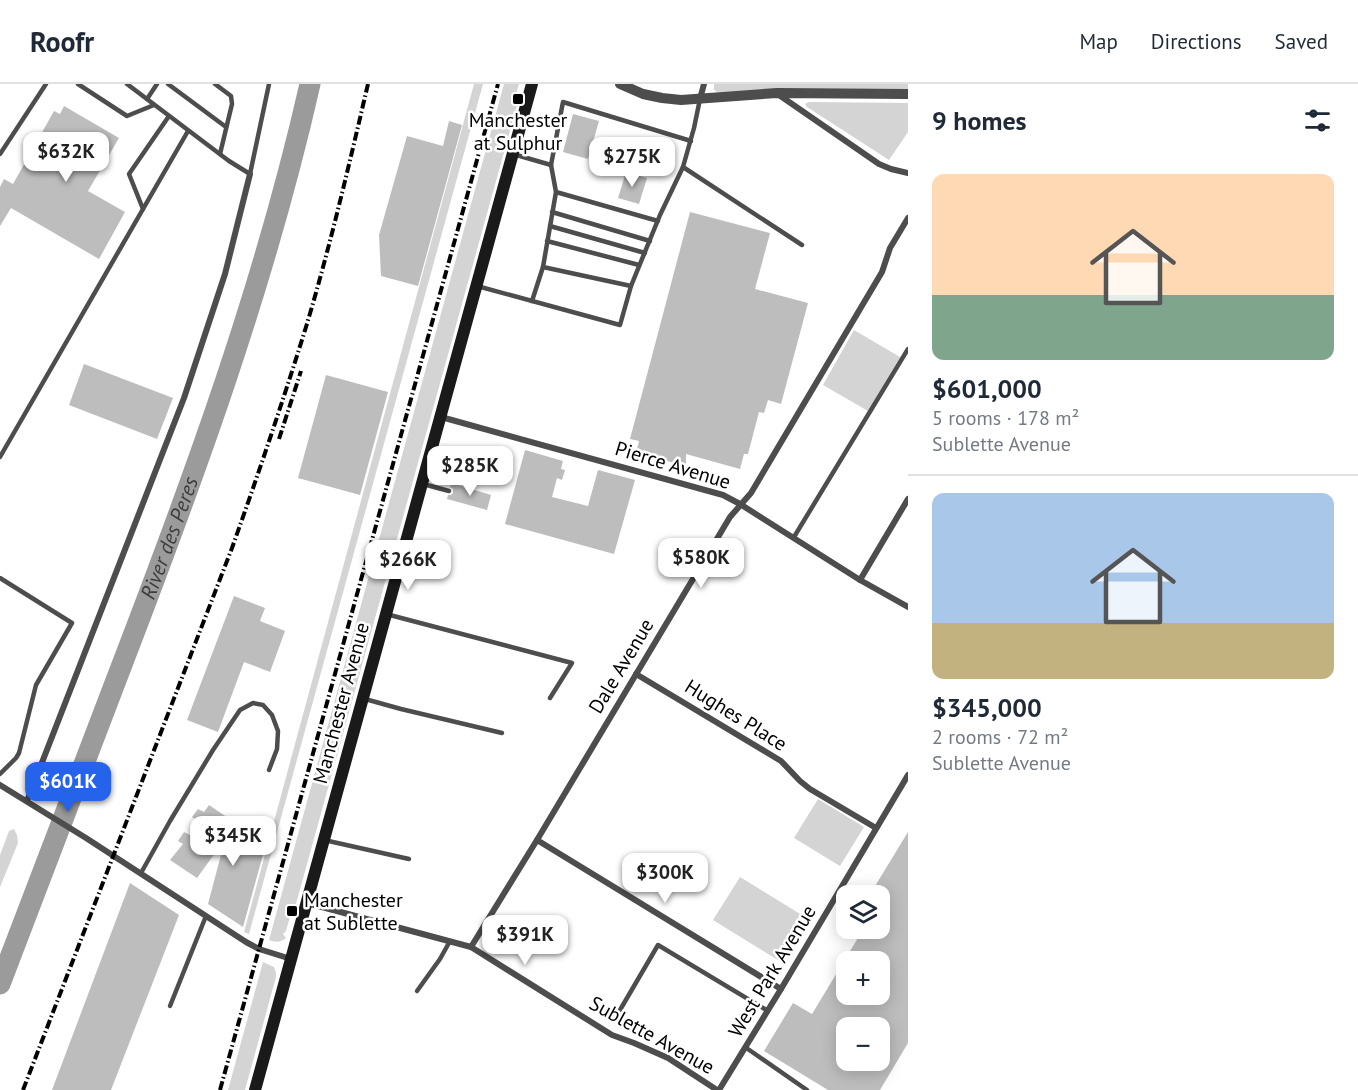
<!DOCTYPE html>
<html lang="en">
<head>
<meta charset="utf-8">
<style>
	body { margin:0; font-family:"PT Sans",sans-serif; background:#f6f6f7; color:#1f2937; height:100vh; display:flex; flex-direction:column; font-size:22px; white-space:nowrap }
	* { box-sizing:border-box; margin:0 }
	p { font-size:20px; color:#747a83 }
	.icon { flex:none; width:33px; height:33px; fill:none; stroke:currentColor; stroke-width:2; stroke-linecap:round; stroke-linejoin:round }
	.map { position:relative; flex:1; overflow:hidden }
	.panel { display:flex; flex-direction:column; background:#fff; width:450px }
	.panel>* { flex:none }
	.fabs { position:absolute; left:836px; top:801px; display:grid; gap:12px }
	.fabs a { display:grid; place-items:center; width:54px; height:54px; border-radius:12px; background:#fff; box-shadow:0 3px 15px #0003; font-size:30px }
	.price { position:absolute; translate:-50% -51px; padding:0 14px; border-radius:12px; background:#fff; color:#222; font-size:20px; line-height:39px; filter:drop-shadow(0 2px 3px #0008) }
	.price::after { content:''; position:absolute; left:50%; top:36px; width:18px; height:14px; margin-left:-9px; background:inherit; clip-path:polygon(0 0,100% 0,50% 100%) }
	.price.active { background:#2563eb; color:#fff }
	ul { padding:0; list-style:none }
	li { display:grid; align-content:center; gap:12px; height:318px; padding:0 24px }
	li+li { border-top:2px solid #e0e1e3 }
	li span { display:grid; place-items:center; height:186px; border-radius:12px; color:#555 }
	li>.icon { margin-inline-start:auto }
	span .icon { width:108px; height:108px; fill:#fffc; stroke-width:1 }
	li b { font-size:26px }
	h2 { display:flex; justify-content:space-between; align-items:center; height:72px; padding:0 24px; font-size:26px }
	header { display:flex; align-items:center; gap:36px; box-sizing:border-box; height:84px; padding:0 30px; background:#fff; border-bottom:2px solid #e0e1e3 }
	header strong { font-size:28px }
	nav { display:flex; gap:33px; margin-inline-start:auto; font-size:21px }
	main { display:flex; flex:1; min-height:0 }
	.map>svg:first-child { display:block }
</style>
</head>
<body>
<header>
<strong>Roofr</strong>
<nav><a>Map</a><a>Directions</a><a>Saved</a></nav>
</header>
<main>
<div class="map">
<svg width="908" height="1006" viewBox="0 0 908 1006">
	<rect width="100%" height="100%" fill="#fff"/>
	<g fill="#d4d4d4">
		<polygon points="474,0 483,0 249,850 244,848"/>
		<path d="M504,0H519L515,13L519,14L294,827L290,826L289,828L291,829L286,847L283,850L286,854C280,859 276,858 269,856Z"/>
		<polygon points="714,0 908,0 908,6 849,5 717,8 714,6"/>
		<polygon points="809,18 908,19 908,48 889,76 807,23 805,20"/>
		<polygon points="854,246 900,273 868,327 823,301"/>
		<polygon points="818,715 864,743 840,782 794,754"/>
		<polygon points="14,745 17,751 18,759 0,803 0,771 9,747"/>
		<polygon points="740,793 805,833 778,876 713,836"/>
		<polygon points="263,878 274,883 276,889 276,893 245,1006 228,1006"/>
	</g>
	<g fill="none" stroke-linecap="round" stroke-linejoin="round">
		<path stroke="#9b9b9b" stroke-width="21" id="s1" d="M0,900C41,792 82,685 123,578C196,388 265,199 310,0"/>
	</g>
	<g fill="#bdbdbd" fill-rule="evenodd">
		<polygon points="64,22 119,54 88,107 125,128 99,175 11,124 0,142 0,103 4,95 13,100 54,27 60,30"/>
		<polygon points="573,30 599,37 588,75 563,68"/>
		<polygon points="449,37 462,41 418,202 381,192 379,151 407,52 443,62"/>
		<polygon points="626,88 647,94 639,120 618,114"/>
		<polygon points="690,128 770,149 755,205 808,219 781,320 768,316 764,329 759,328 748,370 744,370 740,385 686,370 686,382 636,369 639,357 630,355"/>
		<polygon points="84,280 173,314 157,355 69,321"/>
		<polygon points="326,291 388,308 360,411 298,394"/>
		<polygon points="525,366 563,377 561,385 565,386 562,396 557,394 552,413 588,422 598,386 635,396 614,470 505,440"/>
		<polygon points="451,399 491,411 487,426 447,415 448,411 451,411 453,409 453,405 450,403"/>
		<polygon points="234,512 265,524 260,537 285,547 270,588 244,578 218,648 187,636"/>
		<polygon points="209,721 240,742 234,750 266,760 243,843 208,820 222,767 233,773 238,765 228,759 225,764 223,763 227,751 224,755 192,733 198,725 204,728"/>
		<polygon points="184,748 218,765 197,794 170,776 183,760 178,757"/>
		<path d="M908,748V959L880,1006H828L764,967L793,919L812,930L864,844H879V812H869ZM846,878H879V910H846ZM846,944H879V976H846Z"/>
		<polygon points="130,799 179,831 111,1006 52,1006"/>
	</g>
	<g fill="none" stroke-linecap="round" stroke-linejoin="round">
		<g stroke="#4d4d4d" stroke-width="4.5">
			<polyline points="78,0 127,32 154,21"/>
			<polyline points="127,0 229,77 250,90 269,0"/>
			<polyline points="168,0 226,43"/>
			<polyline points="215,0 231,12 232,20 220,70"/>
			<polyline points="147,15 157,0"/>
			<polyline points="700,15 694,44 683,83 802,161"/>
			<polyline points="0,70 46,0"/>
			<polyline points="513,70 551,81 563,18 691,57"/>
			<polyline points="556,108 658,137"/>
			<polyline points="143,125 129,90 169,32"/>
			<polyline points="552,128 650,157"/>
			<polyline points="550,142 645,169"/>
			<polyline points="547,157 639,181"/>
			<polyline points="477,202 620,241 631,202 543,183"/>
			<polyline points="631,202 660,131 683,83"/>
			<polyline points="532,217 543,183 556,108 551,81"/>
			<polyline points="0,373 188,47"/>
			<polyline points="423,400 449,407"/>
			<polyline points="794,453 908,265"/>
			<polyline points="0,494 72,539 36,601 19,669 16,674 0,690"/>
			<polyline points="386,530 572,579 550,614"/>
			<polyline points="365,615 401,625 502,649"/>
			<polyline points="324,756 409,775"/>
			<polyline points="141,789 170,737 213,666 240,626 253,619 263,621 272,631 278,647 277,665 269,686"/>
			<polyline points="417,907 440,875 450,857"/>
			<polyline points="170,922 206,832"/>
			<polyline points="620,926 658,861 768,927"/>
			<polyline points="745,963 807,1006"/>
		</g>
		<g stroke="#4d4d4d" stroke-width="6">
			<polyline points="779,11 879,80 891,85 908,89"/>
			<polyline points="700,15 704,0"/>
			<polyline points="441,333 723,411 740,420 860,496 908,523"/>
			<polyline points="860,496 908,415"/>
			<polyline points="636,590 781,677 800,697 810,705 876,744"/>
			<polyline points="0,701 86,754 246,858 259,865 291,875"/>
			<polyline points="27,717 184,314 225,190 250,90"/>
			<polyline points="537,756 781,905"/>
			<polyline points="307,819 471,863 612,951 634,959 668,974 717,1006"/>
			<polyline points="471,863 537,756 730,433 751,409 882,188 890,164 908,134"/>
			<polyline points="719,1006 781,905 908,691"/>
		</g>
		<polyline stroke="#4d4d4d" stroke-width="10" points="620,0 643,10 662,14 681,16 777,9 908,10"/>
		<polyline stroke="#1a1a1a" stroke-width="12" points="255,1006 532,0"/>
		<g stroke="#000" stroke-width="4" stroke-dasharray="9 3 1.5 3" stroke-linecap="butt">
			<polyline points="279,355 301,287"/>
			<path d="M23,1006L232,464C258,391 283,317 306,243C330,163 349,81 368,0"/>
			<polyline points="220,1006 498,0"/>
		</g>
	</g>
	<g fill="#000" stroke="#fff" stroke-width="2">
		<rect x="512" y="9" width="12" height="12" rx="3"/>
		<rect x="286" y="821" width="12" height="12" rx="3"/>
	</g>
	<g text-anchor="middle" stroke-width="5" stroke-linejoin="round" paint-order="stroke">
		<g font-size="20" fill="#000" stroke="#fff">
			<text x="518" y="43">Manchester<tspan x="518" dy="23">at Sulphur</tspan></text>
			<text x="304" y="823" text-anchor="start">Manchester<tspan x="304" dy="23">at Sublette</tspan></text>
		</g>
		<g font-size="20" fill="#000" stroke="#fff">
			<text transform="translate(673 381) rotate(17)" y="7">Pierce Avenue</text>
			<text transform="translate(621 582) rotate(-59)" y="7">Dale Avenue</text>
			<text transform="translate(341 619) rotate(-75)" y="7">Manchester Avenue</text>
			<text transform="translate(736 631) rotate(32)" y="7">Hughes Place</text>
			<text transform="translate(772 887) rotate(-59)" y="7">West Park Avenue</text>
			<text transform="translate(652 951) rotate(29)" y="7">Sublette Avenue</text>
		</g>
		<g font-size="21" font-style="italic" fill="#3c3c3c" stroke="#fff">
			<text dy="7" stroke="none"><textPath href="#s1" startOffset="477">River des Peres</textPath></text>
		</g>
	</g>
</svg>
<div class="fabs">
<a><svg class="icon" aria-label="layers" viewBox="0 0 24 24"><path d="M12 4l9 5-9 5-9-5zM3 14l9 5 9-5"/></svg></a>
<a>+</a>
<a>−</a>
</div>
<b class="price" style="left:66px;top:99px">$632K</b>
<b class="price" style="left:632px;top:104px">$275K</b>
<b class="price" style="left:470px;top:413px">$285K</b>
<b class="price" style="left:701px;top:505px">$580K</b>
<b class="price" style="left:408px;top:507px">$266K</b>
<b class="price active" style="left:68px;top:729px">$601K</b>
<b class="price" style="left:233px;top:783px">$345K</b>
<b class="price" style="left:665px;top:820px">$300K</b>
<b class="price" style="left:525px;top:882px">$391K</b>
</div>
<section class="panel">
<h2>9 homes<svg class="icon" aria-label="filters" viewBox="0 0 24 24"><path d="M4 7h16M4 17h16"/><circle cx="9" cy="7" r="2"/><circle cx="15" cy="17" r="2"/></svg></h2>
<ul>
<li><span style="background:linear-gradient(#ffd9b3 65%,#7fa58c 0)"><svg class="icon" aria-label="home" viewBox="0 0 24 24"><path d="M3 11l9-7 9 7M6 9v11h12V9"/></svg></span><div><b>$601,000</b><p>5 rooms · 178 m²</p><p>Sublette Avenue</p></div></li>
<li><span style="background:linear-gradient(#a9c7e8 70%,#c2b280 0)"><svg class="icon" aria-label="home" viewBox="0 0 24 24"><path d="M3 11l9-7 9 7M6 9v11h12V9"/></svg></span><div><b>$345,000</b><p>2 rooms · 72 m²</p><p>Sublette Avenue</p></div></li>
</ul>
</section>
</main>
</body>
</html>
